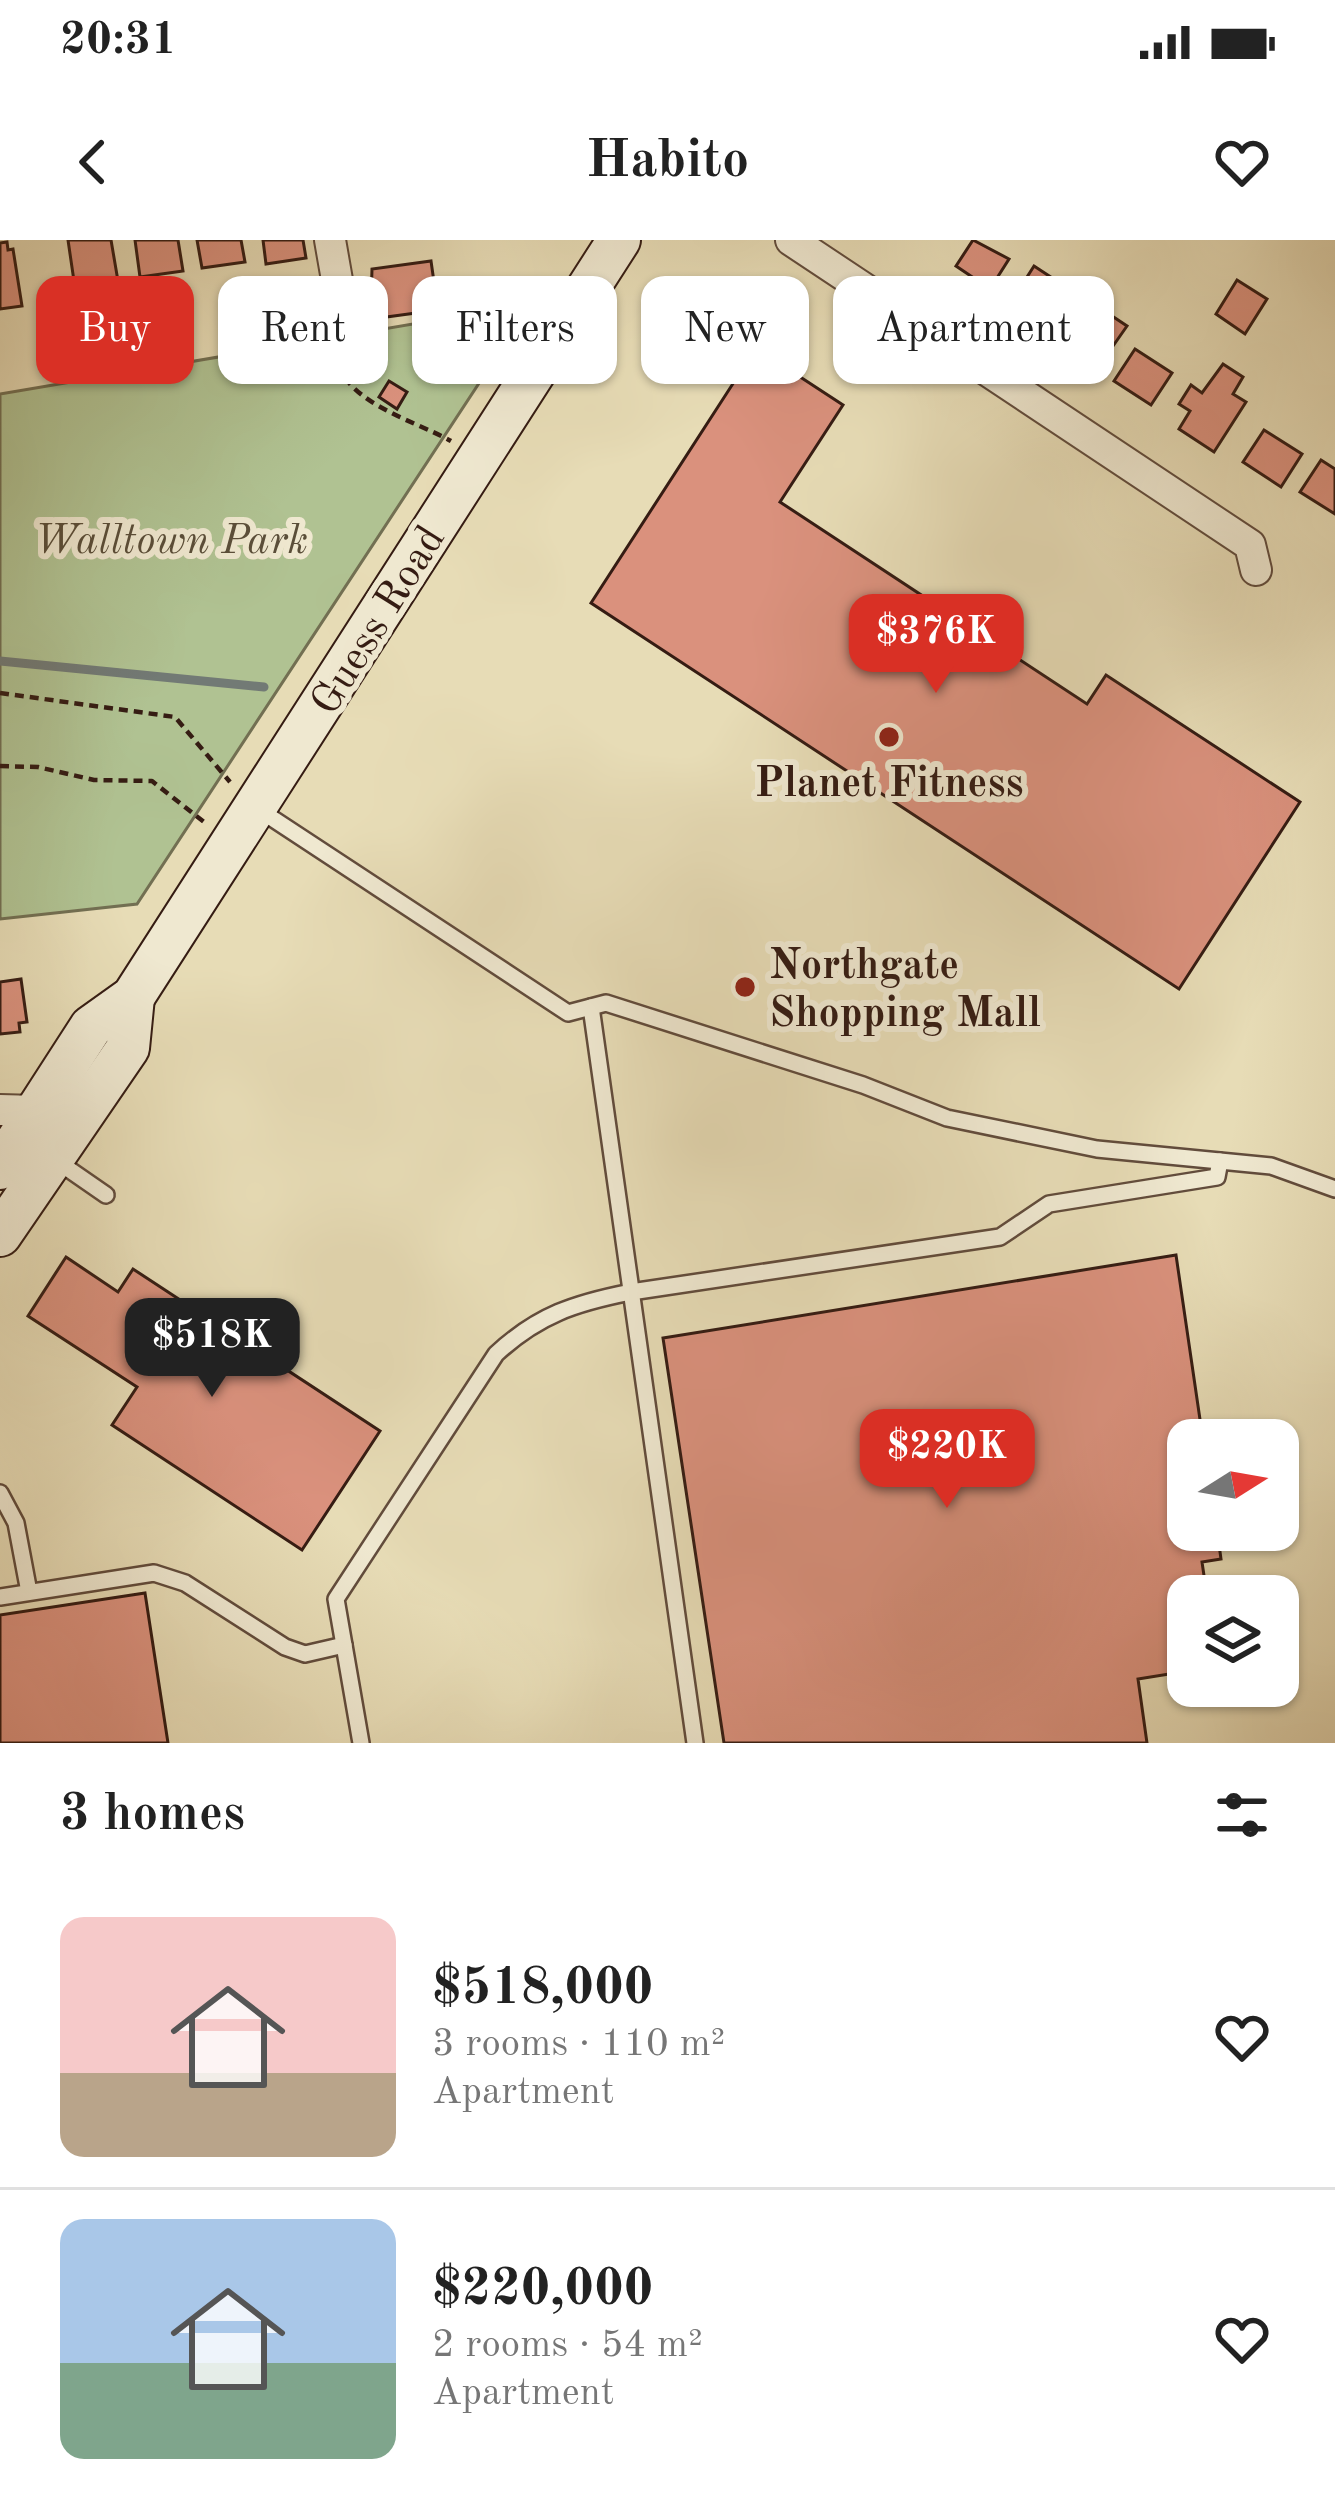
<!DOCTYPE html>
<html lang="en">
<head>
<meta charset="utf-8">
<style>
	body { margin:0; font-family:"Old Standard TT",serif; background:#f2f2f2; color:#222; height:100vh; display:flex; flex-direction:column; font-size:45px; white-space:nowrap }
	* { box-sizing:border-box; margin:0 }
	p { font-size:39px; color:#767676 }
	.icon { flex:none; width:66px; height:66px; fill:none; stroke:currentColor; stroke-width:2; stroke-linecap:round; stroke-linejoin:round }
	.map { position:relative; height:1503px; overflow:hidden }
	.details { display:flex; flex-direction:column; background:#fff; flex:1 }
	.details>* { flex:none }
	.guide { position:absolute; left:36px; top:36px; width:1263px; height:108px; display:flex; gap:24px }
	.needle { width:78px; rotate:79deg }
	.fabs { position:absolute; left:1167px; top:1179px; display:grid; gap:24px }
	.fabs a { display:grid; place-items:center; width:132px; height:132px; border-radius:24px; background:#fff; box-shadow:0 3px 9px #0004; font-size:60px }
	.price { position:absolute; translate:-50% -102px; padding:0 27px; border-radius:24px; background:#d93025; color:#fff; font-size:39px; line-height:78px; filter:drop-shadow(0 3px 6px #0008) }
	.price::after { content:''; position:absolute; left:50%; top:72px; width:36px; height:27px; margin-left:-18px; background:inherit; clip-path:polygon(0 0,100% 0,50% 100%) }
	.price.on { background:#222; color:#fff }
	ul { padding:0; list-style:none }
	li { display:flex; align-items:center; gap:36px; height:300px; padding:0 60px }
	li+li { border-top:3px solid #e0e0e0 }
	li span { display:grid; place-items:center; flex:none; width:336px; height:240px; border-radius:24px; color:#555 }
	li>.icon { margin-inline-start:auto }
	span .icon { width:144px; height:144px; fill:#fffc; stroke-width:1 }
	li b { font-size:51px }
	h2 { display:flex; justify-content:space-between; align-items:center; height:144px; padding:0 60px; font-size:51px }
	.tag { padding:0 42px; border-radius:24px; background:#fff; box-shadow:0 3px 9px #0004; font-size:42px; line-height:108px }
	.tag.on { background:#d93025; color:#fff }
	.status { display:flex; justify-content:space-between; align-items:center; height:84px; padding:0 60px; background:#fff; direction:ltr }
	.status svg { height:33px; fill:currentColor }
	header { display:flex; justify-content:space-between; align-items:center; height:156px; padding:0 60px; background:#fff; font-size:54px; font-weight:700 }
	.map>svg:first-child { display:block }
</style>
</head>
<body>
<div class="status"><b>20:31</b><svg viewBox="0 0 49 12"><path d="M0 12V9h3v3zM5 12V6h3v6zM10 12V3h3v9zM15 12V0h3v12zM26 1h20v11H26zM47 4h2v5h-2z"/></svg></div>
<header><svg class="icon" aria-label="back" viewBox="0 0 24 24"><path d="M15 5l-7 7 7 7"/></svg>Habito<svg class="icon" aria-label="heart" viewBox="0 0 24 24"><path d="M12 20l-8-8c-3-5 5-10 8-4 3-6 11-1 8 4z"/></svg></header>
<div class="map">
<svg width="1335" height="1503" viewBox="0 0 1335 1503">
	<rect width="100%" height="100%" fill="#e7dcb6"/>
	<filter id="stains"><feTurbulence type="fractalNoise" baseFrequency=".00167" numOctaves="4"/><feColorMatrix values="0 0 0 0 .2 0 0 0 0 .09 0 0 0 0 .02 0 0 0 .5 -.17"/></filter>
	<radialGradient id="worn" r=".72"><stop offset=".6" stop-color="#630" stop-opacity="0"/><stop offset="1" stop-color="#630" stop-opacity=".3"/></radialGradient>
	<polygon fill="#b0c292" stroke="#726f52" stroke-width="3" points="531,64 137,664 0,679 0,154"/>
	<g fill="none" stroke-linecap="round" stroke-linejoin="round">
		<polyline stroke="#727a75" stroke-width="9" points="0,421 264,447"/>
	</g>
	<g fill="#da917d" stroke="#351c13" stroke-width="3">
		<polygon points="68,0 111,0 118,41 75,48"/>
		<polygon points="135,0 178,0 183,31 140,37"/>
		<polygon points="197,0 241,0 245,22 202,28"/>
		<polygon points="263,0 303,0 306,18 266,24"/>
		<polygon points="973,0 1009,19 990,49 956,26"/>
		<polygon points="7,2 8,10 13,9 22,66 0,69 0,3"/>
		<polygon points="431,21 438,70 379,78 377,64 371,64 372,29"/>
		<polygon points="1034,26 1069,49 1043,89 1036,86 1032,91 1008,76 1012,70 1008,67"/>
		<polygon points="1237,40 1267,59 1245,94 1216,74"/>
		<polygon points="1100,68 1127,86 1099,126 1088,119 1082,128 1063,115 1069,106 1065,103 1086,70 1095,75"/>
		<polygon points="756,108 843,165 780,262 1087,464 1106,435 1300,562 1179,749 591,363"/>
		<polygon points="1135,109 1172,133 1151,165 1114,141"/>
		<polygon points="1223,124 1243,137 1233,154 1246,162 1214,212 1179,189 1190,171 1179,164 1191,145 1202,153"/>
		<polygon points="389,141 407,152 397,169 379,157"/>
		<polygon points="1264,190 1302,214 1281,247 1243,222"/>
		<polygon points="1321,220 1335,229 1335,274 1300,252"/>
		<polygon points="21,739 27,782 19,783 20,792 0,794 0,742"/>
		<polygon points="1176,1015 1203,1200 1188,1200 1188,1290 1217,1290 1221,1319 1202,1322 1207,1356 1188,1356 1188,1431 1138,1439 1147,1503 724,1503 663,1098"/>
		<polygon points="66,1017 118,1052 133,1029 380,1191 302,1310 112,1185 137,1147 28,1076"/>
		<polygon points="145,1353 168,1503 0,1503 0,1375"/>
	</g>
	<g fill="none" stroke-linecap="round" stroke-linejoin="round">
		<g stroke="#624c3c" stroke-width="20">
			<g id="lane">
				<polyline points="258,569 568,773 606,763 863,845 947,878 1097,909 1271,926 1335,949"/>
				<polyline points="591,767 695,1503"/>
				<polyline points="54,919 106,955"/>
				<polyline points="0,1253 16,1283 29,1352"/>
				<polyline points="0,1357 154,1333 185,1343 285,1407 305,1414 344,1405"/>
				<path d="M361,1503L336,1359L496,1114C538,1075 575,1063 631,1052L1000,997L1049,964L1217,937L1220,921"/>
			</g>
		</g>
		<g stroke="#624c3c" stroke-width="34">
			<g id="street">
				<polyline points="330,0 344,80"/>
				<polyline points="791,0 1250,305 1256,330"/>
				<polyline points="0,870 37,871"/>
			</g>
		</g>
		<g stroke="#351c13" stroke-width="46">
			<g id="secondary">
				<polyline points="0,928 91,787 133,757 619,0"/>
				<polyline points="0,995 128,808 133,757"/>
			</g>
		</g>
		<g stroke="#351c13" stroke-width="4.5" stroke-dasharray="9 6" stroke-linecap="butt">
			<path d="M337,109C334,160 414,180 451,201"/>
			<polyline points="0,453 175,477 230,542"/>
			<polyline points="0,526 38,527 94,540 152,541 204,582"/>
		</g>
		<use href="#lane" stroke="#efe8d0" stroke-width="15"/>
		<use href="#street" stroke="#efe8d0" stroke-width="30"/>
		<use href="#secondary" stroke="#efe8d0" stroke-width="42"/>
	</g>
	<g fill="#8f2418" stroke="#efe8d0" stroke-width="4.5">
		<circle cx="889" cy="497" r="12"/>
		<circle cx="745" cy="747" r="12"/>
	</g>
	<g text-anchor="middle" stroke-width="12" stroke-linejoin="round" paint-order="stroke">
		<g font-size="42" font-style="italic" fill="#5a4e39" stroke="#efe8d0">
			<text x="171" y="313">Walltown Park</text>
		</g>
		<g font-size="42" fill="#351c13" stroke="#efe8d0">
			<text transform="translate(376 379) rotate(-58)" y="15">Guess Road</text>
		</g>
		<g font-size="42" font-weight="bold" fill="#351c13" stroke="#efe8d0">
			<text x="889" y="556">Planet Fitness</text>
			<text x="769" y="738" text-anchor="start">Northgate<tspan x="769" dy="48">Shopping Mall</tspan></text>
		</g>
	</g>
	<rect width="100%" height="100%" filter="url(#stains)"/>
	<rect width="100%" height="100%" fill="url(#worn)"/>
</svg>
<div class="fabs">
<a><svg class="needle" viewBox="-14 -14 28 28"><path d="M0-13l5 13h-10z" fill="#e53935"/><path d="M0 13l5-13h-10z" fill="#767676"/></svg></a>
<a><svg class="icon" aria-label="layers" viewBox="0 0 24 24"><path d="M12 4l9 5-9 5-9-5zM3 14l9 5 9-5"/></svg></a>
</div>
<b class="price" style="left:936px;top:456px">$376K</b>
<b class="price on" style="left:212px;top:1160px">$518K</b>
<b class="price" style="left:947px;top:1271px">$220K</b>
<div class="guide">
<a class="tag on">Buy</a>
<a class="tag">Rent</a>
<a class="tag">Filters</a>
<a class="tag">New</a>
<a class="tag">Apartment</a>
</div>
</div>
<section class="details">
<h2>3 homes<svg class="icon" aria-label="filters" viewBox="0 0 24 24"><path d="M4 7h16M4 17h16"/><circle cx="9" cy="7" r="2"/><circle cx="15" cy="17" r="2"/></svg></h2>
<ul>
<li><span style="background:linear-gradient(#f6c9c9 65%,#b9a48a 0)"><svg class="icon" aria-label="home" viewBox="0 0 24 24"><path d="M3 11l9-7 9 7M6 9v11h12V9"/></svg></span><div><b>$518,000</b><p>3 rooms · 110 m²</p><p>Apartment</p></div><svg class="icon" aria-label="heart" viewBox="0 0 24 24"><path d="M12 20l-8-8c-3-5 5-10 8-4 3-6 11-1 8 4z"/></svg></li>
<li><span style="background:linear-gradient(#a9c7e8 60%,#7fa58c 0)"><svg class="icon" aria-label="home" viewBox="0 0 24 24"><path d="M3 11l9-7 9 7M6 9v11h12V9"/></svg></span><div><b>$220,000</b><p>2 rooms · 54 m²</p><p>Apartment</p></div><svg class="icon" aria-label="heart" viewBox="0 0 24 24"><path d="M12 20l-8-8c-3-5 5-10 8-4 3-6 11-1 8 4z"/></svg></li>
</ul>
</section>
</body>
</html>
